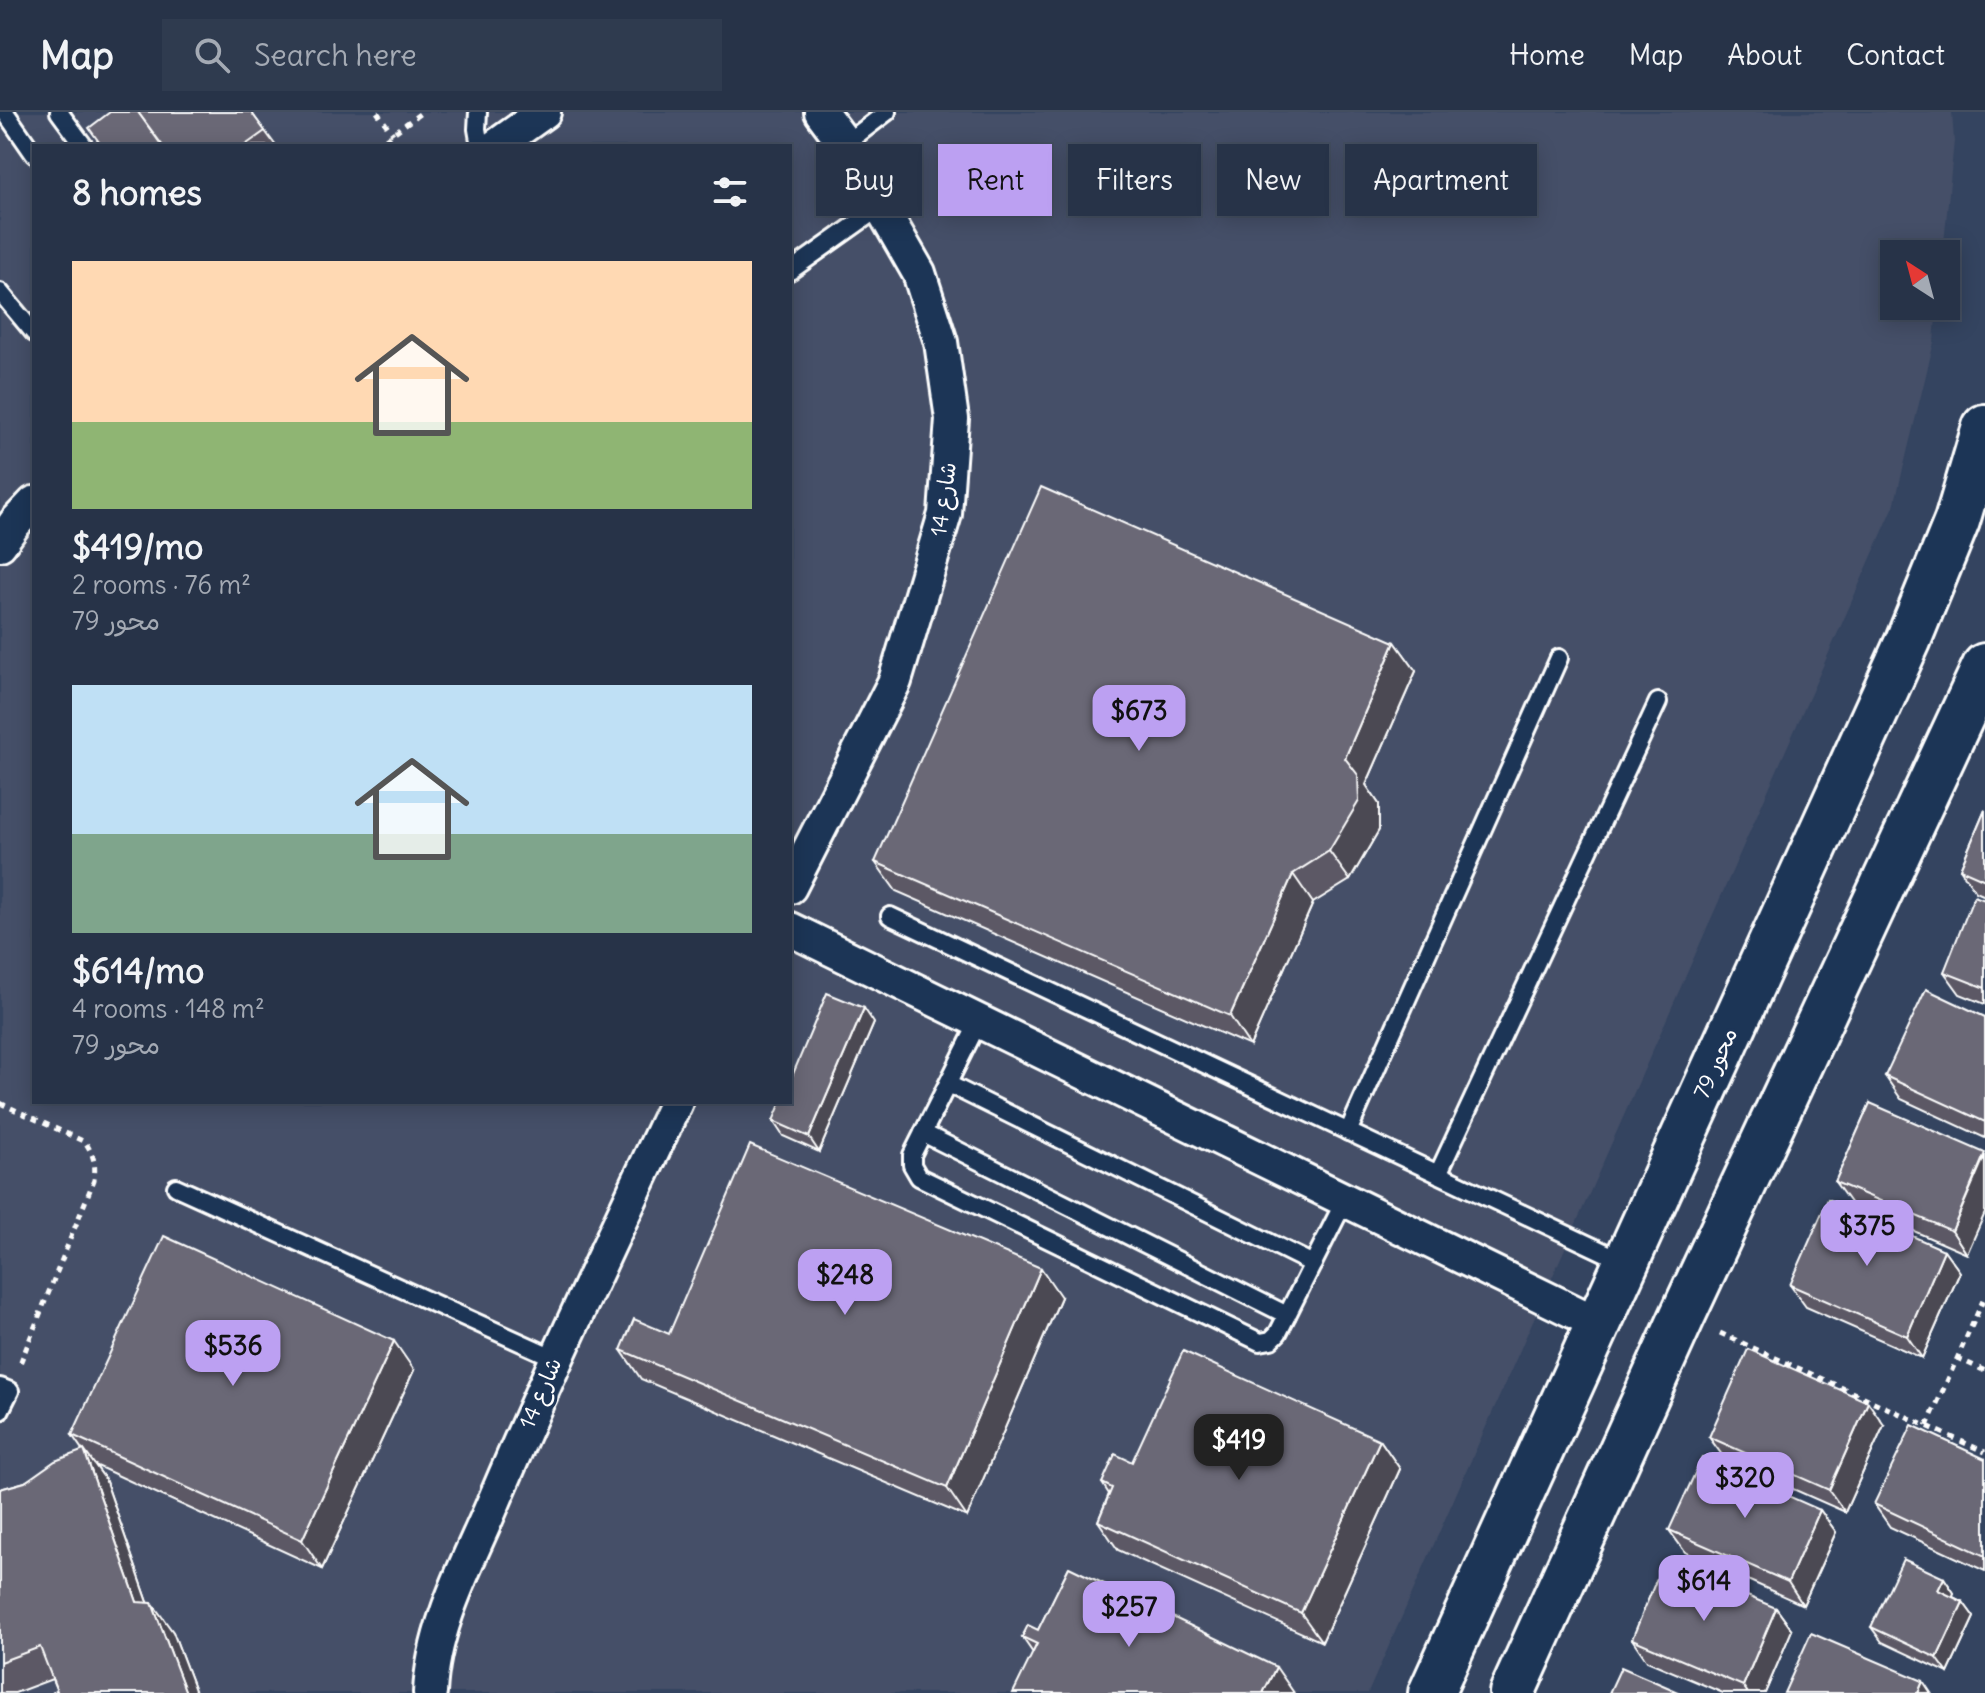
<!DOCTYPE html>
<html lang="en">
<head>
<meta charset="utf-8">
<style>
	body { margin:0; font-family:Delius,"Playpen Sans Arabic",sans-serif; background:#2f3b4f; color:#f1f3f6; height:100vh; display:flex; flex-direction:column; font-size:30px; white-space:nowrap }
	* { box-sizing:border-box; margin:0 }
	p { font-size:26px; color:#a4aab4 }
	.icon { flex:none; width:44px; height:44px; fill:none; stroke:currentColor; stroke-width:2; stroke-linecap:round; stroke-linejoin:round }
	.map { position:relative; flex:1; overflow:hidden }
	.side { position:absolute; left:32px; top:32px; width:760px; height:960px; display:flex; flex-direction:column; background:#273348; border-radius:0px; box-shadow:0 4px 20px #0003,0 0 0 2px #434e60 }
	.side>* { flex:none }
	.top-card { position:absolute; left:816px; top:32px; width:760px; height:72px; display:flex; gap:16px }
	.needle { width:52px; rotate:324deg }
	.fabs { position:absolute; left:1880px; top:128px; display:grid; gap:16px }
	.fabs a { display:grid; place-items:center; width:80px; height:80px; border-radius:0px; background:#273348; box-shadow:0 4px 20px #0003,0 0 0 2px #434e60; font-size:40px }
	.price { position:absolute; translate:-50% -68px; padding:0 18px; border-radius:16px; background:#bca0f2; color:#111; font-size:26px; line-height:52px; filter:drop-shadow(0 2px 4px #0008) }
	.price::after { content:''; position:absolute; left:50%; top:48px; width:24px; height:18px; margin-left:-12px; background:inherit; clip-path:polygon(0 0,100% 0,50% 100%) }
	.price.current { background:#222; color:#fff }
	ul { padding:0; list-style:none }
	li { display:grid; align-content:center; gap:16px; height:424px; padding:0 40px }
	li span { display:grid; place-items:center; height:248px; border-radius:0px; color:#555 }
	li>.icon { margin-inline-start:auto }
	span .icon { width:144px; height:144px; fill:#fffc; stroke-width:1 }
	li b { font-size:34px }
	h2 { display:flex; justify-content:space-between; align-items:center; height:96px; padding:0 40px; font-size:34px }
	.pill { padding:0 28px; border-radius:0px; background:#273348; box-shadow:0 4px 20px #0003,0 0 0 2px #434e60; font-size:28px; line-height:72px }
	.pill.current { background:#bca0f2; color:#111 }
	header { display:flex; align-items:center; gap:48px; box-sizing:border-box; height:112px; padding:0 40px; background:#273348; border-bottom:2px solid #434e60 }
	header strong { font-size:38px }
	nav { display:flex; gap:44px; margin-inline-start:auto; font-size:28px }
	.search { width:560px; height:72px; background:#2f3b4f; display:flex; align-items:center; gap:20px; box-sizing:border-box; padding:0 28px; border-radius:0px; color:#a4aab4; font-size:30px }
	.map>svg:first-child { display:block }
</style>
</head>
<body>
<header>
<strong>Map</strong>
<div class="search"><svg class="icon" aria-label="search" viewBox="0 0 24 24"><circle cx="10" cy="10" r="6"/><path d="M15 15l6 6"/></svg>Search here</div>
<nav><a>Home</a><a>Map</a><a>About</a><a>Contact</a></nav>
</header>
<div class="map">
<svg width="1985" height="1581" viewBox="0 0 1985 1581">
	<rect width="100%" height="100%" fill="#344460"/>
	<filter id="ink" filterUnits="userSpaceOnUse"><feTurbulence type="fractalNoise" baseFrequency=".0125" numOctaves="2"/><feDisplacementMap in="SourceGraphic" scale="16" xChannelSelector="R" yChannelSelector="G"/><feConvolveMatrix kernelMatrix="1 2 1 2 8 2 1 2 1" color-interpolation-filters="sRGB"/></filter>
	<g filter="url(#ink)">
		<path fill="#444f67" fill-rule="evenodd" d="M0,0H1952L1954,29L1943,142H1894V194H1937L1934,230L1894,394L1368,1581H0ZM34,34H790V990H34Z"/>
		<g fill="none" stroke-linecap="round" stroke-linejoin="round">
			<g stroke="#fff" stroke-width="22">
				<g id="lane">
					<polyline points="5,0 34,42"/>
					<polyline points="59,0 84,34"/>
					<polyline points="478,0 477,17 480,34"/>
					<polyline points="845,32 887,0"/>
					<polyline points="790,159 883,93"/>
					<polyline points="0,180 34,221"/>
					<polyline points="890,804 1623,1149"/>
					<polyline points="979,909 912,1043 912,1053 919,1065 1260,1230 1271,1228 1278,1221 1345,1088"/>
					<polyline points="948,972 1313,1152"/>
					<polyline points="1348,1020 1559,546"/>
					<polyline points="923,1021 1287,1203"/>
					<polyline points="1438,1062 1658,590"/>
					<polyline points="176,1075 555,1246"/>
					<polyline points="0,1275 10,1279 0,1299"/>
				</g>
			</g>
			<g stroke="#fff" stroke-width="38">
				<g id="street">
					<polyline points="496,34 544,0"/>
					<polyline points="0,432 15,411 34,391"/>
					<polyline points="790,775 895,569 945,402 952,307 941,230 919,161 845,32 821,0"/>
					<polyline points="790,817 1597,1211"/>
					<path d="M430,1581C433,1512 469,1449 495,1387C552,1253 614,1122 676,990"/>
				</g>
			</g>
			<g stroke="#fff" stroke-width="50">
				<g id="secondary">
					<polyline points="1431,1581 1908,529 1957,409 1985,315"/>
					<polyline points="1512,1581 1682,1205 1985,554"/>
				</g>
			</g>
			<g stroke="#fff" stroke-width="5" stroke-dasharray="6 6" stroke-linecap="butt">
				<polyline points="377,0 393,22"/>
				<polyline points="376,34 422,0"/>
				<path d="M0,991L85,1030C94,1043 96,1052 94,1068L19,1254"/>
				<polyline points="1720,1221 1985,1340"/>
				<polyline points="1957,1246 1985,1259"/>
				<polyline points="1927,1314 1985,1184"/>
			</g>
			<use href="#lane" stroke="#1d3557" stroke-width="16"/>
			<use href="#street" stroke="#1d3557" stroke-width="32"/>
			<use href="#secondary" stroke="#1d3557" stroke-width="44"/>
		</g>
		<g fill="#5c5965" stroke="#fff" stroke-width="2">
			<polygon points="251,0 276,34 101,34"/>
			<polygon points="1395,530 1416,559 1366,673 1379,692 1379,718 1350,768 1313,791 1250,934 896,779 875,750"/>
			<polygon points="1985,698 1985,784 1976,780 1960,757"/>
			<polygon points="1985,788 1985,892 1960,882 1944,860"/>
			<polygon points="1985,905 1985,1026 1901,987 1885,964"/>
			<polygon points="874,911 819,1040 783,1024 773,1009"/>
			<polygon points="1870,991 1967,1142 1851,1092 1835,1070"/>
			<polygon points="1944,1138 1960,1160 1922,1246 1806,1195 1790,1173"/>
			<polygon points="1061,1185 967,1405 641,1267 621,1238"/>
			<polygon points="414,1258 322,1457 95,1353 105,1367 148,1490 173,1520 196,1581 52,1581 57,1579 52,1567 15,1581 0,1581 0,1377 25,1370 83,1339 72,1323"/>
			<polygon points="1884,1313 1845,1400 1725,1347 1709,1325"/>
			<polygon points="1380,1328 1400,1357 1322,1530 1118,1438 1098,1409 1109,1382 1102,1371 1132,1350"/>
			<polygon points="1985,1347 1985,1459 1890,1415 1874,1392"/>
			<polygon points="1820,1398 1836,1420 1803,1493 1685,1440 1669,1418"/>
			<polygon points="1069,1455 1033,1541 1022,1525 1038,1518"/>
			<polygon points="1944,1466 1954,1481 1953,1485 1963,1490 1974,1505 1948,1561 1882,1530 1871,1515"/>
			<polygon points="1776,1496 1792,1518 1765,1581 1723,1581 1647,1549 1632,1527"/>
		</g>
		<g fill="#4b4953" stroke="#fff" stroke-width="2">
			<polygon points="1395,530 1416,559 1366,673 1379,692 1379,718 1350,768 1329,739 1345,646"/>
			<polygon points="1293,762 1313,791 1250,934 1230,904"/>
			<polygon points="864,896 874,911 819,1040 809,1025"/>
			<polygon points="1985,1043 1985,1101 1967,1142 1952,1119"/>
			<polygon points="1944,1138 1960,1160 1922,1246 1907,1224"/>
			<polygon points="1041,1156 1061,1185 967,1405 947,1376"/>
			<polygon points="394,1229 414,1258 322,1457 302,1428"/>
			<polygon points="1868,1290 1884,1313 1845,1400 1829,1378"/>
			<polygon points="1380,1328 1400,1357 1322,1530 1301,1501"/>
			<polygon points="84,1338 105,1367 158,1519 137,1490"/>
			<polygon points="1820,1398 1836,1420 1803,1493 1788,1470"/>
			<polygon points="1944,1466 1954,1481 1949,1493 1938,1478"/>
			<polygon points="1963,1490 1974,1505 1948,1561 1937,1546"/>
			<polygon points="152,1491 173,1520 196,1581 186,1581"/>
			<polygon points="1776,1496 1792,1518 1765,1581 1748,1581 1743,1574"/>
			<polygon points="1276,1555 1294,1581 1263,1581"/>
			<polygon points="1923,1569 1931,1581 1918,1581"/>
		</g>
		<g fill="#6b6876" stroke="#fff" stroke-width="2">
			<polygon points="110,0 138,0 162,34 102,34 89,16"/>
			<polygon points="138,0 251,0 265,19 244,34 163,34"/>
			<polygon points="1041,375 1395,530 1345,646 1358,663 1359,689 1329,739 1293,762 1230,904 875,750"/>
			<polygon points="1985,698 1985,768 1960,757"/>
			<polygon points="1974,784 1985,788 1985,876 1944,860"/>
			<polygon points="1926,877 1985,905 1985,1010 1885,964"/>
			<polygon points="827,881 864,896 809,1025 773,1009 781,990 790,990 790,969"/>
			<polygon points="1870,991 1985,1041 1952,1119 1835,1070"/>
			<polygon points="750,1033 1041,1156 947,1376 621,1238 634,1207 669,1222"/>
			<polygon points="1828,1087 1944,1138 1907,1224 1790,1173"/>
			<polygon points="164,1124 394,1229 302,1428 72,1323"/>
			<polygon points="1748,1237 1868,1290 1829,1378 1709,1325"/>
			<polygon points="1183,1239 1380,1328 1301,1501 1098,1409 1112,1376 1102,1371 1115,1342 1132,1350"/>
			<polygon points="1912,1313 1985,1347 1985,1444 1874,1392"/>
			<polygon points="84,1338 137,1490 152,1491 186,1581 52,1581 57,1579 40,1535 0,1550 0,1377 25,1370 55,1349"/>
			<polygon points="1702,1346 1820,1398 1788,1470 1669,1418"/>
			<polygon points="1903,1447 1944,1466 1938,1478 1963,1490 1937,1546 1871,1515"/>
			<polygon points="1664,1449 1776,1496 1743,1574 1632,1527"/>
			<polygon points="1069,1455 1276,1555 1263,1581 1013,1581 1037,1532 1022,1525 1028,1513 1038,1518"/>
			<polygon points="1811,1521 1923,1569 1918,1581 1784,1581"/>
			<polygon points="1621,1555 1681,1581 1609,1581"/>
		</g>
	</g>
	<g text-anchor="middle" stroke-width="6" stroke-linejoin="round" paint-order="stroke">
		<g font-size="22" fill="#fff" stroke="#1d3557">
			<text transform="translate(943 387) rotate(-82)" y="8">شارع 14</text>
			<text transform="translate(1715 951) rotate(-66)" y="8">محور 79</text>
			<text transform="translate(540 1281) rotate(-67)" y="8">شارع 14</text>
		</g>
	</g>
</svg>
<div class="fabs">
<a><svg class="needle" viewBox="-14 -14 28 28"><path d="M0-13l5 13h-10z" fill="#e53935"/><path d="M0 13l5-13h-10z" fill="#a4aab4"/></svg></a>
</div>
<b class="price" style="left:1139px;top:641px">$673</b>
<b class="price" style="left:1867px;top:1156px">$375</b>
<b class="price" style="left:845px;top:1205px">$248</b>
<b class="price" style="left:233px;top:1276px">$536</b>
<b class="price current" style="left:1239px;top:1370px">$419</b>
<b class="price" style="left:1745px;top:1408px">$320</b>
<b class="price" style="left:1704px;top:1511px">$614</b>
<b class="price" style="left:1129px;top:1537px">$257</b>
<div class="top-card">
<a class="pill">Buy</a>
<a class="pill current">Rent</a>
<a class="pill">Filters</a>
<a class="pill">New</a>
<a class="pill">Apartment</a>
</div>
<section class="side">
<h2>8 homes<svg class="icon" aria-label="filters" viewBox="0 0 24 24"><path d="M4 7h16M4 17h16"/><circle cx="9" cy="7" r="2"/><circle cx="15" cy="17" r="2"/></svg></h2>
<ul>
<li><span style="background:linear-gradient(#ffd9b3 65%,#8fb573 0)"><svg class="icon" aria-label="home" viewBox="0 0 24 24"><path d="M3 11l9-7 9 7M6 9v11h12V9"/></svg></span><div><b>$419/mo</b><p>2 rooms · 76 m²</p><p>محور 79</p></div></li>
<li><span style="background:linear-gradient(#bfe0f5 60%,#7fa58c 0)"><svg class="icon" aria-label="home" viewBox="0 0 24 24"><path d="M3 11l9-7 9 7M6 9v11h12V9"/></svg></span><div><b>$614/mo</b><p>4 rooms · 148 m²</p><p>محور 79</p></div></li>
</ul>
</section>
</div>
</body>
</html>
